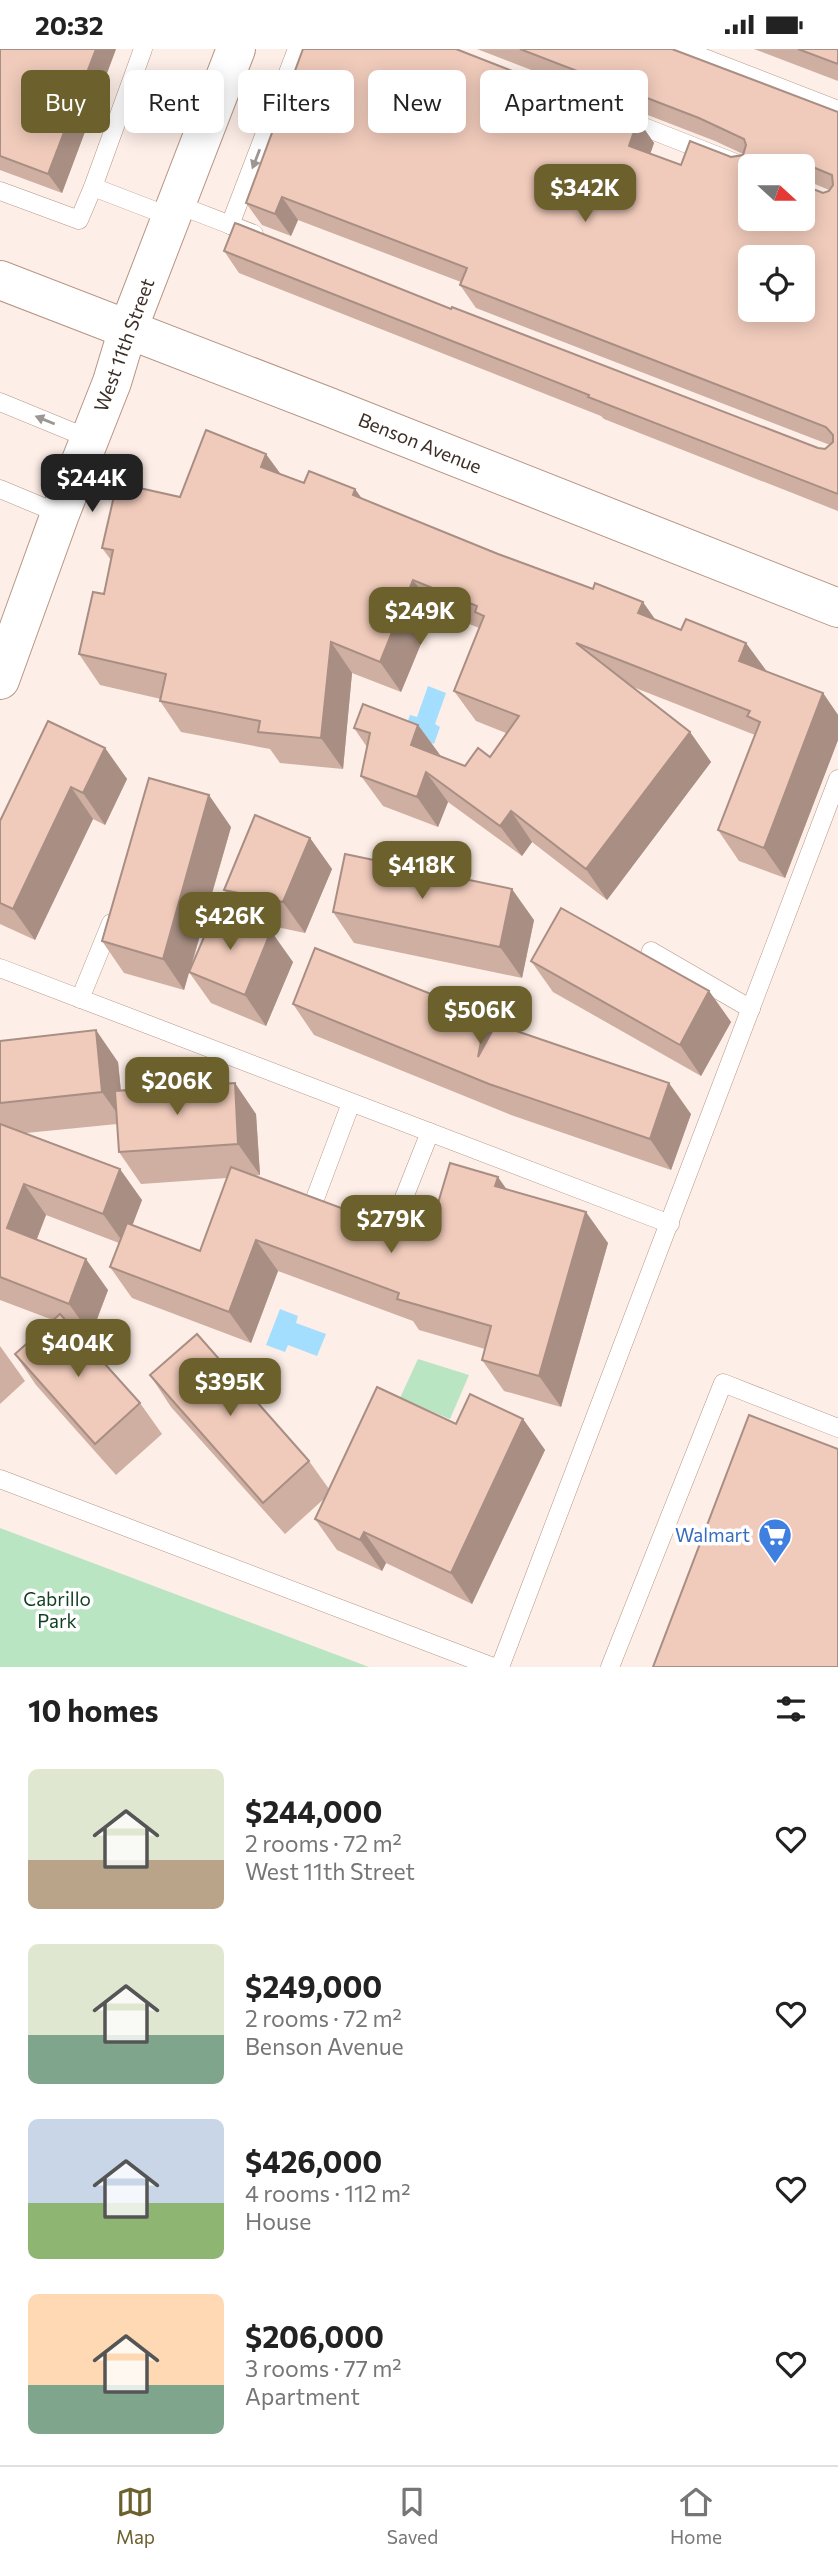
<!DOCTYPE html>
<html lang="en">
<head>
<meta charset="utf-8">
<style>
	body { margin:0; font-family:Commissioner,sans-serif; background:#f2f2f2; color:#222; height:100vh; display:flex; flex-direction:column; font-size:26px; white-space:nowrap }
	* { box-sizing:border-box; margin:0 }
	p { font-size:23px; color:#767676 }
	.icon { flex:none; width:38px; height:38px; fill:none; stroke:currentColor; stroke-width:2; stroke-linecap:round; stroke-linejoin:round }
	.map { position:relative; height:1618px; overflow:hidden }
	.sheet { display:flex; flex-direction:column; background:#fff; flex:1 }
	.sheet>* { flex:none }
	.top-card { position:absolute; left:21px; top:21px; width:796px; height:63px; display:flex; gap:14px }
	.needle { width:46px; rotate:111deg }
	.tools { position:absolute; left:738px; top:105px; display:grid; gap:14px }
	.tools a { display:grid; place-items:center; width:77px; height:77px; border-radius:10px; background:#fff; box-shadow:0 4px 18px #0003; font-size:35px }
	.price { position:absolute; translate:-50% -60px; padding:0 16px; border-radius:14px; background:#6c602d; color:#fff; font-size:23px; line-height:46px; filter:drop-shadow(0 2px 4px #0008) }
	.price::after { content:''; position:absolute; left:50%; top:42px; width:21px; height:16px; margin-left:-10px; background:inherit; clip-path:polygon(0 0,100% 0,50% 100%) }
	.price.on { background:#222; color:#fff }
	ul { padding:0; list-style:none }
	li { display:flex; align-items:center; gap:21px; height:175px; padding:0 28px }
	li span { display:grid; place-items:center; flex:none; width:196px; height:140px; border-radius:10px; color:#555 }
	li>.icon { margin-inline-start:auto }
	span .icon { width:84px; height:84px; fill:#fffc; stroke-width:1 }
	li b { font-size:30px }
	h2 { display:flex; justify-content:space-between; align-items:center; height:84px; padding:0 28px; font-size:30px }
	.chip { padding:0 24px; border-radius:10px; background:#fff; box-shadow:0 4px 18px #0003; font-size:24px; line-height:63px }
	.chip.on { background:#6c602d; color:#fff }
	.status { display:flex; justify-content:space-between; align-items:center; height:49px; padding:0 35px; background:#fff; direction:ltr }
	.status svg { height:19px; fill:currentColor }
	.tabs { display:flex; justify-content:space-around; align-items:center; height:98px; border-top:2px solid #e0e0e0; background:#fff; font-size:19px; color:#767676 }
	.tabs a { display:grid; justify-items:center; gap:4px }
	.tabs .on { color:#6c602d }
	.map>svg:first-child { display:block }
</style>
</head>
<body>
<div class="status"><b>20:32</b><svg viewBox="0 0 49 12"><path d="M0 12V9h3v3zM5 12V6h3v6zM10 12V3h3v9zM15 12V0h3v12zM26 1h20v11H26zM47 4h2v5h-2z"/></svg></div>
<div class="map">
<svg width="838" height="1618" viewBox="0 0 838 1618">
	<rect width="100%" height="100%" fill="#fdeee7"/>
	<g fill="#b9e5c3">
		<polygon points="418,1310 469,1326 450,1370 400,1349"/>
		<polygon points="0,1479 369,1618 0,1618"/>
	</g>
	<g fill="#a4defe">
		<polygon points="428,637 446,644 435,675 440,678 434,695 404,683 410,666 417,668"/>
		<polygon points="280,1260 298,1267 296,1274 326,1285 317,1307 288,1296 285,1303 266,1296"/>
	</g>
	<g fill="none" stroke-linecap="round" stroke-linejoin="round">
		<g stroke="#b79584" stroke-width="19">
			<g id="lane">
				<polyline points="143,0 93,138 171,168"/>
				<polyline points="681,0 838,61"/>
				<polyline points="621,69 751,120"/>
				<polyline points="0,142 79,171 93,138"/>
				<polyline points="176,155 254,185"/>
				<polyline points="230,176 297,0"/>
				<polyline points="0,353 90,390"/>
				<polyline points="0,440 60,465"/>
				<polyline points="651,902 751,960"/>
				<polyline points="0,919 670,1175"/>
				<polyline points="80,950 111,874"/>
				<polyline points="313,1155 351,1054"/>
				<polyline points="392,1179 430,1083"/>
				<polyline points="0,1430 493,1618"/>
				<polyline points="500,1618 838,730"/>
				<polyline points="610,1618 723,1334 838,1379"/>
			</g>
		</g>
		<g stroke="#b79584" stroke-width="40">
			<polyline id="secondary" points="0,631 60,465 112,333 128,280 236,0"/>
		</g>
		<g stroke="#b79584" stroke-width="40">
			<polyline id="primary" points="0,231 329,358 838,559"/>
		</g>
		<use href="#lane" stroke="#fff" stroke-width="18"/>
		<use href="#secondary" stroke="#fff" stroke-width="38"/>
		<use href="#primary" stroke="#fff" stroke-width="38"/>
	</g>
	<g fill="#ceafa1" fill-rule="evenodd">
		<polygon points="0,0 116,0 62,144 0,121"/>
		<path d="M477,0H672L838,63V462L604,370L601,367L239,224L224,202L451,260L818,399L825,400L830,396L476,259L460,236L461,233L298,171L291,187L262,176L246,154L638,71L654,94L650,105L681,116L731,108L743,105L715,92ZM751,117H803V130L829,141L823,144Z"/>
		<polygon points="754,0 838,0 838,32"/>
		<polygon points="280,425 304,434 355,440 362,450 655,571 767,623 823,644 838,666 838,691 785,829 739,812 718,781 755,686 633,638 690,683 711,713 607,851 532,793 522,807 448,753 438,778 383,757 361,727 367,698 354,679 418,676 440,706 465,717 490,708 506,684 476,672 454,642 479,579 435,561 401,643 352,624 343,720 280,714 270,700 181,683 160,652 161,650 100,636 79,605 104,545 111,511 102,499 180,448"/>
		<polygon points="105,699 127,730 105,776 93,770 35,891 0,875 0,772"/>
		<polygon points="231,778 191,919 245,871 224,841 310,789 332,820 305,884 248,872 293,913 266,977 211,954 189,923 184,941 124,924 102,892"/>
		<polygon points="333,863 534,871 522,929 354,894"/>
		<polygon points="531,912 709,942 731,973 701,1027 553,943"/>
		<polygon points="293,955 479,969 493,981 691,1065 671,1121 511,1066 314,986"/>
		<path d="M0,992L118,1013L121,1042L256,1065L260,1126L255,1127L427,1191L506,1140L608,1194L561,1358L504,1342L482,1311L485,1300L419,1281L413,1272L278,1222L251,1294L132,1249L110,1218L119,1194L46,1166L37,1190L108,1241L91,1286L73,1279L140,1354L162,1385L116,1426L36,1336L15,1305L53,1271L0,1251ZM117,1075L119,1103L141,1135L227,1129L200,1202L132,1176L142,1151L26,1084Z"/>
		<polygon points="0,1297 25,1332 0,1355"/>
		<polygon points="150,1326 309,1412 329,1440 456,1375 523,1370 545,1401 472,1555 386,1514 382,1522 337,1501 315,1470 325,1449 285,1485 171,1358"/>
	</g>
	<g fill="#a88e83">
		<polygon points="96,0 116,0 62,144 48,125"/>
		<polygon points="638,71 654,94 645,120 629,97"/>
		<polygon points="780,110 785,117 777,117"/>
		<polygon points="282,148 298,171 291,187 275,165"/>
		<polygon points="266,405 288,435 261,418"/>
		<polygon points="355,440 376,470 353,446"/>
		<polygon points="413,531 435,561 401,643 380,613"/>
		<polygon points="643,553 664,583 638,564"/>
		<polygon points="331,593 352,624 343,720 321,689"/>
		<polygon points="746,594 768,624 739,612"/>
		<polygon points="823,644 838,666 838,691 785,829 764,799"/>
		<polygon points="418,676 440,706 411,696"/>
		<polygon points="690,683 711,713 607,851 586,820"/>
		<polygon points="105,699 127,730 105,776 83,744"/>
		<polygon points="426,723 448,753 438,778 417,748"/>
		<polygon points="71,738 93,770 35,891 13,860"/>
		<polygon points="209,746 231,778 184,941 163,910"/>
		<polygon points="511,762 532,793 522,807 500,777"/>
		<polygon points="310,789 332,820 305,884 283,853"/>
		<polygon points="512,840 534,871 522,929 500,898"/>
		<polygon points="271,882 293,913 266,977 245,946"/>
		<polygon points="709,942 731,973 701,1027 680,996"/>
		<polygon points="474,962 484,976 485,971 507,1002 499,1039 478,1008 472,967"/>
		<polygon points="96,981 118,1013 124,1074 102,1043"/>
		<polygon points="235,1034 256,1065 260,1126 238,1095"/>
		<polygon points="669,1034 691,1065 671,1121 650,1090"/>
		<polygon points="120,1120 142,1151 125,1196 103,1165"/>
		<polygon points="498,1128 520,1159 495,1137"/>
		<polygon points="24,1135 46,1166 29,1210 7,1179"/>
		<polygon points="586,1163 608,1194 561,1358 539,1327"/>
		<polygon points="256,1191 278,1222 251,1294 229,1263"/>
		<polygon points="86,1210 108,1241 91,1286 69,1255"/>
		<polygon points="523,1370 545,1401 472,1555 451,1524"/>
		<polygon points="364,1483 386,1514 382,1522 360,1491"/>
	</g>
	<g fill="#f0cbbb" stroke="#a88e83" stroke-width="2" fill-rule="evenodd">
		<polygon points="0,0 96,0 48,125 0,107"/>
		<path d="M303,0H456L638,71L629,97L681,116L690,92L731,108L743,106L746,96L744,90L699,69L520,0H672L838,63V445L588,348L589,346L224,202L235,174L238,175L451,260L452,258L818,399L825,400L833,393V386L826,378L460,236L467,219L282,148L275,165L246,154ZM786,107L832,126L833,136L829,142L823,144L803,136V170H751V117H777L780,110ZM751,208H803V261H751Z"/>
		<polygon points="798,0 838,0 838,15"/>
		<polygon points="206,381 266,405 261,418 304,434 309,422 355,440 353,446 498,505 593,540 595,534 643,553 638,564 681,581 686,570 746,594 739,612 823,644 764,799 718,781 760,673 747,667 750,662 576,594 690,683 586,820 511,762 500,777 426,723 417,748 361,727 370,684 354,679 363,655 418,676 411,696 465,717 478,699 490,708 519,667 454,642 484,567 475,563 477,557 413,531 380,613 331,593 321,689 258,683 260,672 160,652 166,625 79,605 93,543 104,545 113,501 102,499 117,434 180,448"/>
		<polygon points="48,672 105,699 83,744 71,738 13,860 0,854 0,772"/>
		<polygon points="149,729 209,746 163,910 102,892"/>
		<polygon points="255,766 310,789 283,853 224,841"/>
		<polygon points="345,805 512,840 500,898 333,863"/>
		<polygon points="561,859 709,942 680,996 531,912"/>
		<polygon points="216,860 271,882 245,946 189,923"/>
		<polygon points="315,899 474,962 472,967 485,971 478,1008 496,975 669,1034 650,1090 489,1035 293,955"/>
		<polygon points="96,981 102,1043 0,1054 0,992"/>
		<polygon points="235,1034 238,1095 119,1103 115,1042"/>
		<polygon points="0,1075 120,1120 103,1165 24,1135 7,1179 86,1210 69,1255 0,1228"/>
		<polygon points="450,1114 498,1128 495,1137 586,1163 539,1327 482,1311 491,1277 397,1250 399,1244 256,1191 229,1263 110,1218 127,1174 200,1202 231,1118 427,1191"/>
		<polygon points="60,1265 140,1354 95,1395 15,1305"/>
		<polygon points="197,1285 309,1412 263,1454 150,1326"/>
		<polygon points="377,1338 456,1375 470,1345 523,1370 451,1524 364,1483 360,1491 315,1470"/>
		<polygon points="749,1366 838,1400 838,1618 653,1618"/>
	</g>
	<defs><path id="oneway-solid" d="M-6-.8H1V-3.2L6.5 0L1 3.2V.8H-6Z" transform="scale(1.75)"/></defs>
	<g fill="#9e9693">
		<use href="#oneway-solid" transform="translate(256 110) rotate(111)"/>
		<use href="#oneway-solid" transform="translate(45 371) rotate(-158)"/>
	</g>
	<defs>
		<g id="supermarket-pin" transform="scale(1.75)"><path d="M0 17L-7.5 6A9.5 9.5 0 1 1 7.5 6Z" fill="#3f7fe0" stroke="#fff"/><path d="M-6-5.5h2.5l.6 2H6L4.5 2H-2.5L-4.4-4H-6ZM-1.5 3.2a1.3 1.3 0 1 0 .1 0ZM3 3.2a1.3 1.3 0 1 0 .1 0Z" fill="#fff"/></g>
	</defs>
	<g fill-rule="evenodd">
		<use href="#supermarket-pin" x="775" y="1486"/>
	</g>
	<g text-anchor="middle" stroke-width="7" stroke-linejoin="round" paint-order="stroke">
		<g font-size="19" fill="#3c2e27" stroke="#fff">
			<text transform="translate(124 296) rotate(-70)" y="7">West 11th Street</text>
			<text transform="translate(420 394) rotate(22)" y="7">Benson Avenue</text>
		</g>
		<g font-size="19" fill="#366cbe" stroke="#fff" text-anchor="end">
			<text x="750" y="1493">Walmart</text>
		</g>
		<g font-size="19" fill="#0f3f21" stroke="#fff">
			<text x="57" y="1557">Cabrillo<tspan x="57" dy="22">Park</tspan></text>
		</g>
	</g>
</svg>
<div class="tools">
<a><svg class="needle" viewBox="-14 -14 28 28"><path d="M0-13l5 13h-10z" fill="#e53935"/><path d="M0 13l5-13h-10z" fill="#767676"/></svg></a>
<a><svg class="icon" aria-label="locate" viewBox="0 0 24 24"><circle cx="12" cy="12" r="6"/><path d="M12 2v4M12 18v4M2 12h4M18 12h4"/></svg></a>
</div>
<b class="price" style="left:585px;top:175px">$342K</b>
<b class="price on" style="left:92px;top:465px">$244K</b>
<b class="price" style="left:420px;top:598px">$249K</b>
<b class="price" style="left:422px;top:852px">$418K</b>
<b class="price" style="left:230px;top:903px">$426K</b>
<b class="price" style="left:480px;top:997px">$506K</b>
<b class="price" style="left:177px;top:1068px">$206K</b>
<b class="price" style="left:391px;top:1206px">$279K</b>
<b class="price" style="left:78px;top:1330px">$404K</b>
<b class="price" style="left:230px;top:1369px">$395K</b>
<div class="top-card">
<a class="chip on">Buy</a>
<a class="chip">Rent</a>
<a class="chip">Filters</a>
<a class="chip">New</a>
<a class="chip">Apartment</a>
</div>
</div>
<section class="sheet">
<h2>10 homes<svg class="icon" aria-label="filters" viewBox="0 0 24 24"><path d="M4 7h16M4 17h16"/><circle cx="9" cy="7" r="2"/><circle cx="15" cy="17" r="2"/></svg></h2>
<ul>
<li><span style="background:linear-gradient(#dfe7d0 65%,#b9a48a 0)"><svg class="icon" aria-label="home" viewBox="0 0 24 24"><path d="M3 11l9-7 9 7M6 9v11h12V9"/></svg></span><div><b>$244,000</b><p>2 rooms · 72 m²</p><p>West 11th Street</p></div><svg class="icon" aria-label="heart" viewBox="0 0 24 24"><path d="M12 20l-8-8c-3-5 5-10 8-4 3-6 11-1 8 4z"/></svg></li>
<li><span style="background:linear-gradient(#dfe7d0 65%,#7fa58c 0)"><svg class="icon" aria-label="home" viewBox="0 0 24 24"><path d="M3 11l9-7 9 7M6 9v11h12V9"/></svg></span><div><b>$249,000</b><p>2 rooms · 72 m²</p><p>Benson Avenue</p></div><svg class="icon" aria-label="heart" viewBox="0 0 24 24"><path d="M12 20l-8-8c-3-5 5-10 8-4 3-6 11-1 8 4z"/></svg></li>
<li><span style="background:linear-gradient(#c9d6e8 60%,#8fb573 0)"><svg class="icon" aria-label="home" viewBox="0 0 24 24"><path d="M3 11l9-7 9 7M6 9v11h12V9"/></svg></span><div><b>$426,000</b><p>4 rooms · 112 m²</p><p>House</p></div><svg class="icon" aria-label="heart" viewBox="0 0 24 24"><path d="M12 20l-8-8c-3-5 5-10 8-4 3-6 11-1 8 4z"/></svg></li>
<li><span style="background:linear-gradient(#ffd9b3 65%,#7fa58c 0)"><svg class="icon" aria-label="home" viewBox="0 0 24 24"><path d="M3 11l9-7 9 7M6 9v11h12V9"/></svg></span><div><b>$206,000</b><p>3 rooms · 77 m²</p><p>Apartment</p></div><svg class="icon" aria-label="heart" viewBox="0 0 24 24"><path d="M12 20l-8-8c-3-5 5-10 8-4 3-6 11-1 8 4z"/></svg></li>
</ul>
</section>
<nav class="tabs">
<a class="on"><svg class="icon" aria-label="map" viewBox="0 0 24 24"><path d="M3 6l6-2 6 2 6-2v14l-6 2-6-2-6 2zM9 4v14M15 6v14"/></svg>Map</a>
<a><svg class="icon" aria-label="saved" viewBox="0 0 24 24"><path d="M7 4h10v16l-5-4-5 4z"/></svg>Saved</a>
<a><svg class="icon" aria-label="home" viewBox="0 0 24 24"><path d="M3 11l9-7 9 7M6 9v11h12V9"/></svg>Home</a>
</nav>
</body>
</html>
